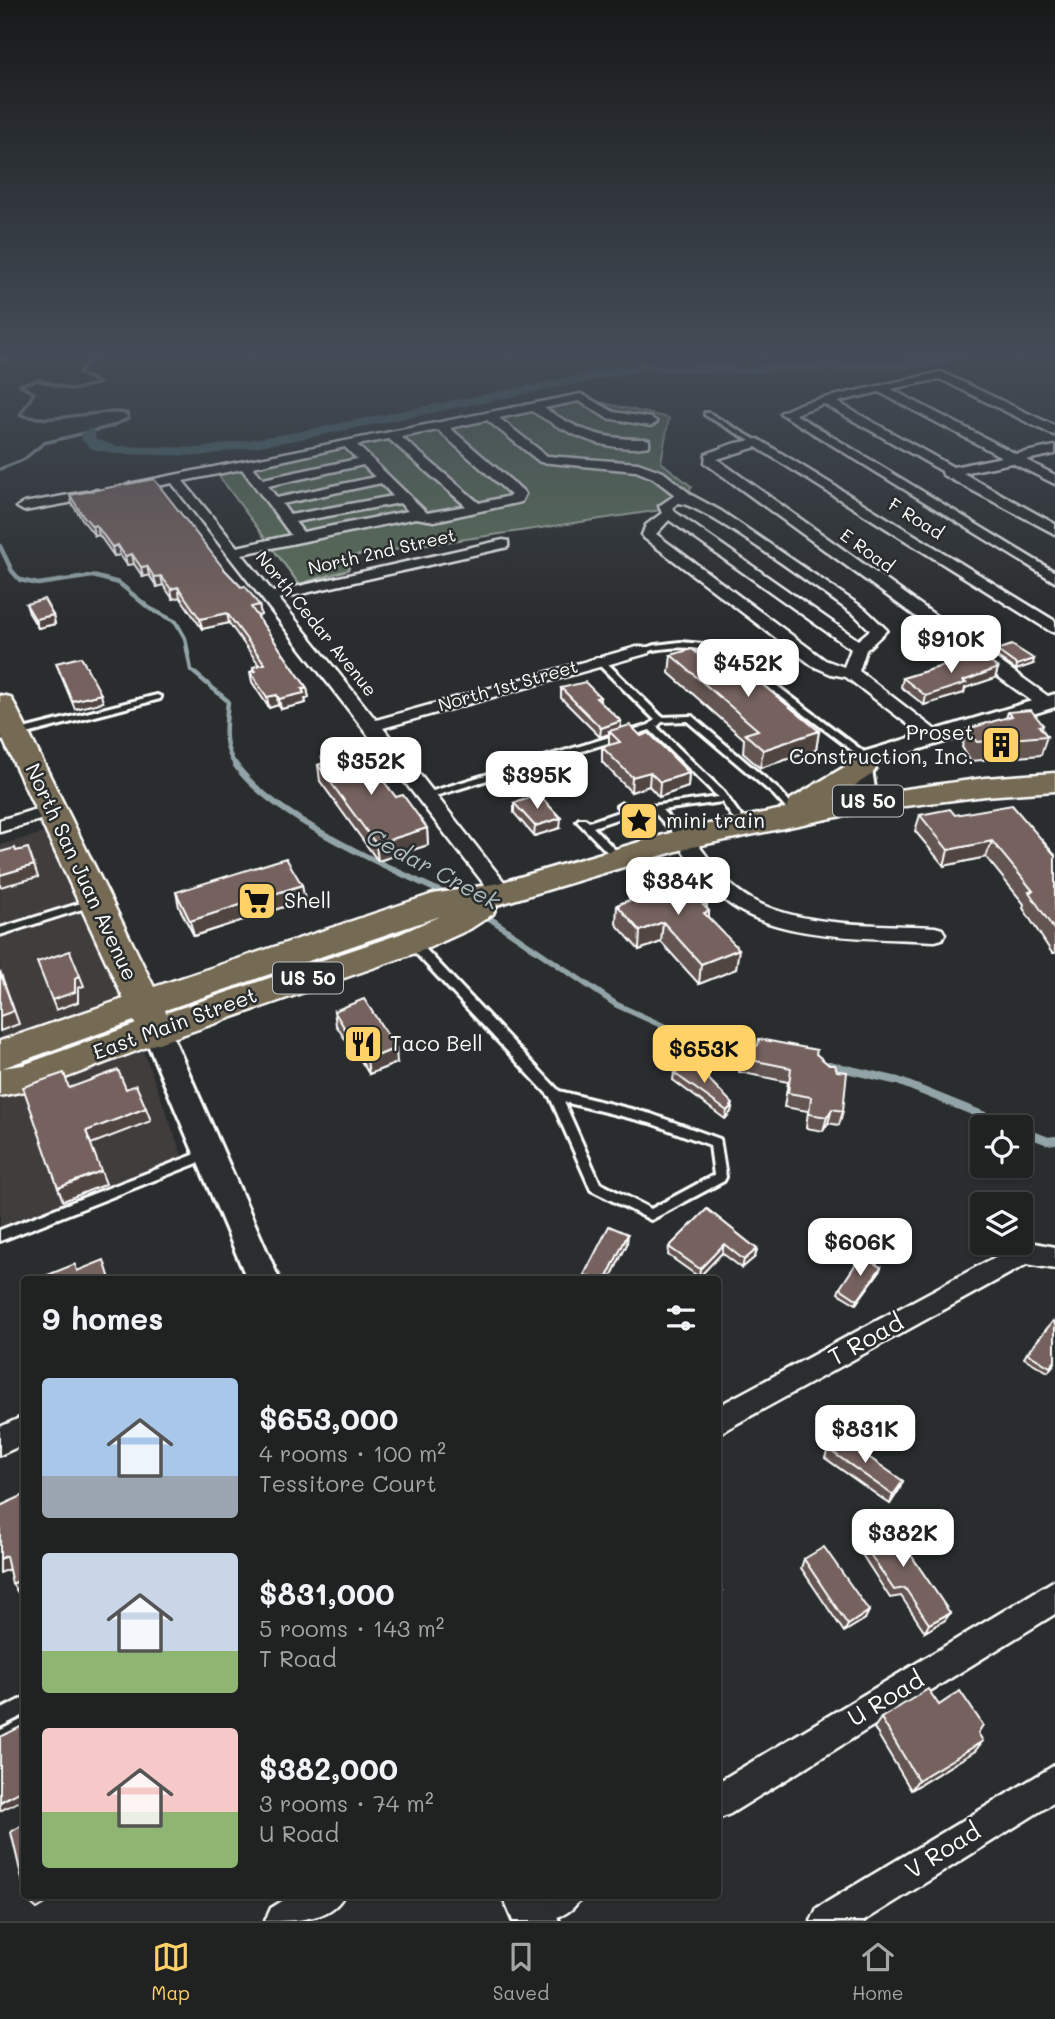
<!DOCTYPE html>
<html lang="en">
<head>
<meta charset="utf-8">
<style>
	body { margin:0; font-family:Mali,sans-serif; background:#282a2a; color:#f1f3f6; height:100vh; display:flex; flex-direction:column; font-size:26px; white-space:nowrap }
	* { box-sizing:border-box; margin:0 }
	p { font-size:23px; color:#a2a4a5 }
	.icon { flex:none; width:38px; height:38px; fill:none; stroke:currentColor; stroke-width:2; stroke-linecap:round; stroke-linejoin:round }
	.map { position:relative; flex:1; overflow:hidden }
	.sheet { position:absolute; left:21px; top:1276px; width:700px; height:623px; display:flex; flex-direction:column; background:#202222; border-radius:7px; box-shadow:0 2px 5px #0004,0 0 0 2px #3d3f40 }
	.sheet>* { flex:none }
	.fabs { position:absolute; left:970px; top:1115px; display:grid; gap:14px }
	.fabs a { display:grid; place-items:center; width:63px; height:63px; border-radius:7px; background:#202222; box-shadow:0 2px 5px #0004,0 0 0 2px #3d3f40; font-size:35px }
	.price { position:absolute; translate:-50% -60px; padding:0 16px; border-radius:14px; background:#fff; color:#222; font-size:23px; line-height:46px; filter:drop-shadow(0 2px 4px #0008) }
	.price::after { content:''; position:absolute; left:50%; top:42px; width:21px; height:16px; margin-left:-10px; background:inherit; clip-path:polygon(0 0,100% 0,50% 100%) }
	.price.current { background:#ffd166; color:#111 }
	ul { padding:0; list-style:none }
	li { display:flex; align-items:center; gap:21px; height:175px; padding:0 21px }
	li span { display:grid; place-items:center; flex:none; width:196px; height:140px; border-radius:7px; color:#555 }
	li>.icon { margin-inline-start:auto }
	span .icon { width:84px; height:84px; fill:#fffc; stroke-width:1 }
	li b { font-size:30px }
	h2 { display:flex; justify-content:space-between; align-items:center; height:84px; padding:0 21px; font-size:30px }
	.dock { display:flex; justify-content:space-around; align-items:center; height:98px; border-top:2px solid #3d3f40; background:#202222; font-size:19px; color:#a2a4a5 }
	.dock a { display:grid; justify-items:center; gap:4px }
	.dock .current { color:#ffd166 }
	.map>svg:first-child { display:block }
</style>
</head>
<body>
<div class="map">
<svg width="1055" height="1921" viewBox="0 0 1055 1921">
	<rect width="100%" height="100%" fill="#2a2d2e"/>
	<filter id="ink" filterUnits="userSpaceOnUse"><feTurbulence type="fractalNoise" baseFrequency=".0143" numOctaves="2"/><feDisplacementMap in="SourceGraphic" scale="14" xChannelSelector="R" yChannelSelector="G"/><feConvolveMatrix kernelMatrix="1 2 1 2 8 2 1 2 1" color-interpolation-filters="sRGB"/></filter>
	<g filter="url(#ink)">
		<polygon fill="#403d3c" points="62,828 185,1164 0,1237 0,845"/>
		<polygon fill="#5b6f5a" stroke="#adb7ac" stroke-width="2" points="581,398 669,418 661,462 692,487 674,508 353,556 348,570 299,584 216,472"/>
		<g fill="none" stroke-linecap="round" stroke-linejoin="round">
			<path stroke="#92a4a7" stroke-width="3.5" d="M0,469L23,460L44,443L113,426L129,418L127,413C91,408 56,425 20,415L34,393L20,385L38,380L73,390L99,383L79,373L97,353"/>
			<path stroke="#92a4a7" stroke-width="4.5" d="M0,546L12,571L20,580L38,584L93,576L119,583L149,608L176,622L185,638L191,670L228,701C226,726 221,744 236,766"/>
			<g stroke="#92a4a7" stroke-width="6">
				<path d="M235,764C270,816 391,869 448,895"/>
				<polyline points="482,913 617,1005 692,1039 756,1052"/>
			</g>
			<g stroke="#92a4a7" stroke-width="8">
				<polyline points="829,1065 898,1081 1012,1127"/>
				<polyline points="1020,1130 1048,1141 1055,1140"/>
			</g>
			<polygon fill="#49676c" fill-rule="evenodd" points="955,353 972,353 944,366 892,370 734,374 641,371 296,440 200,456 116,454 92,449 82,440 82,433 89,429 94,430 96,439 116,446 200,448 296,432 641,363 734,366 892,362 942,359"/>
			<g stroke="#fff" stroke-width="6">
				<g id="service">
					<polygon points="705,413 709,413 761,443 756,444 705,415"/>
					<path d="M680,642L704,644L738,656L872,758L868,761L865,760L732,660C699,645 678,645 643,652L639,650L656,645Z"/>
					<polygon points="596,658 602,658 662,717 692,716 780,791 796,809 798,811 796,813 790,813 774,795 687,721 662,722 657,727 722,790 748,826 746,828 740,828 722,802 662,810 687,837 689,839 687,841 681,841 653,811 629,815 593,827 622,857 620,859 614,859 579,823 577,821 579,819 585,819 589,822 621,811 617,806 622,803 625,804 629,809 718,797 650,730 429,798 423,798 421,796 423,794 649,725 655,720 596,662"/>
					<polygon points="157,695 161,697 160,699 0,741 0,735"/>
					<polygon points="94,899 98,900 99,902 98,904 0,935 0,928"/>
					<path d="M412,938L416,939L559,1091L651,1114L720,1139L726,1177L724,1181L651,1220L591,1190L550,1097L408,945L407,942L408,939ZM564,1102L650,1123L710,1145L714,1175L651,1209L600,1183Z"/>
					<polygon points="209,1149 213,1151 215,1154 213,1157 0,1241 0,1230"/>
					<polygon points="24,1698 24,1715 0,1727 0,1710"/>
				</g>
			</g>
			<g stroke="#fff" stroke-width="5">
				<g id="minor">
					<path d="M941,372L1055,426V435L1051,434L940,379L891,389L1016,454L1055,446V454L1026,460L1055,475V484L1012,463L963,473L1055,524V534L943,475L942,471L824,404L795,414L1055,572V582L780,413L802,403ZM879,392L1002,457L953,467L837,402Z"/>
					<path d="M581,394L614,412L651,418L657,422L651,426L607,418L579,401L544,408C580,431 603,440 645,439L649,440V446C606,454 567,433 532,411L499,418L547,456L638,463L663,472L693,496L721,511L865,609L887,630L866,650L859,671L946,738L943,742H931L846,677L831,674L813,666L644,538L642,535L646,525L662,513L659,506L675,495L653,478L636,471L540,462L487,420L450,428L523,491L525,494L521,502L434,521L416,518L242,554L273,592L503,540L508,541V547L279,599L376,720L637,647H649L651,650L649,653L383,728L509,888L512,893L509,898H495L172,483L129,492L122,488L129,484ZM438,430L511,495L510,496L479,503L401,437ZM389,439L466,506L427,513L357,445ZM345,447L357,459L263,479L253,467ZM363,465L375,477L277,498L268,486ZM242,469L291,535L237,547L183,481ZM381,483L393,496L290,515L282,504ZM400,503L408,511L303,532L295,522ZM678,503C702,503 827,596 855,615L870,630L858,640L675,512L673,507ZM669,520L851,649L844,667L825,660L656,534Z"/>
					<polygon points="758,439 1055,621 1055,633 1050,631 756,447 717,459 1052,699 1054,703 1052,707 1040,707 705,463 706,454 732,444"/>
					<polygon points="97,490 104,494 102,497 24,511 17,507 24,503"/>
					<polygon points="53,804 62,810 60,814 0,832 0,820"/>
					<path d="M684,833L691,835C705,853 718,874 736,889C785,929 875,924 935,927L942,929L945,934L942,939L935,941C871,937 773,942 722,898C703,882 688,859 675,839Z"/>
					<polygon points="1025,1241 1055,1247 1055,1269 1027,1264 718,1434 718,1406"/>
					<polygon points="24,1416 24,1444 0,1455 0,1427"/>
					<polygon points="1055,1580 1055,1614 730,1814 718,1819 718,1782"/>
					<polygon points="1055,1765 1055,1802 864,1921 811,1921 817,1908"/>
					<path d="M292,1895H344C331,1921 295,1921 265,1921L271,1908Z"/>
					<path d="M529,1895H582C570,1921 544,1921 517,1921L515,1914L520,1901Z"/>
				</g>
			</g>
			<g stroke="#fff" stroke-width="6">
				<g id="tertiary">
					<polygon points="0,353 8,353 0,359"/>
					<polygon points="1055,694 1055,707 876,763 872,769 877,802 874,807 858,807 855,802 850,769 860,753"/>
					<polygon points="156,1020 166,1023 170,1030 279,1279 247,1279 142,1030 146,1023"/>
					<polygon points="502,1895 548,1895 559,1921 513,1921"/>
				</g>
			</g>
			<g stroke="#fff" stroke-width="5">
				<polygon id="primary" points="144,992 156,995 161,1004 156,1013 2,1068 23,1065 156,1017 168,1021 174,1030 168,1039 39,1088 0,1096 0,1041"/>
			</g>
			<g stroke="#fff" stroke-width="5">
				<path id="trunk" d="M0,695L10,697L14,703L154,987L433,894L499,883L684,829L788,808L787,806L791,799L851,763L861,760L871,763L876,769L871,775L834,799L985,778L1055,773V791L985,796L866,811L687,848L497,905L493,914L470,929L424,950L156,1044L143,1040L138,1030L0,733ZM440,916L400,934L166,1013L165,1010Z"/>
			</g>
			<use href="#service" fill="#2a2d2e" fill-rule="evenodd"/>
			<use href="#minor" fill="#2a2d2e" fill-rule="evenodd"/>
			<use href="#tertiary" fill="#2a2d2e" fill-rule="evenodd"/>
			<use href="#primary" fill="#746b52" fill-rule="evenodd"/>
			<use href="#trunk" fill="#746b52" fill-rule="evenodd"/>
		</g>
		<g fill="#645451" stroke="#fff" stroke-width="2">
			<polygon points="70,495 224,569 259,605 261,615 257,616 307,688 309,698 305,699 306,703 281,709 278,705 269,708 252,682 250,672 253,671 253,667 260,666 229,623 202,629 180,597 173,599 163,585 157,587 149,575 143,577 134,564 127,565 120,555 114,556 99,535 95,536 84,522 72,504"/>
			<polygon points="26,604 53,615 55,624 38,628 29,613"/>
			<polygon points="996,650 1033,664 1016,670 995,655"/>
			<polygon points="671,655 705,660 819,731 816,750 760,768 743,753 744,739 669,673"/>
			<polygon points="960,658 998,668 995,678 965,688 964,693 924,705 901,687 903,678 959,661"/>
			<polygon points="56,663 103,702 75,709"/>
			<polygon points="561,688 600,697 600,702 621,721 620,728 641,736 689,773 688,787 659,797 649,786 631,792 602,762 602,747 609,746 609,734 600,737 561,698"/>
			<polygon points="1008,712 1043,725 1042,729 1047,736 1041,755 971,761 962,747 967,729 1006,718"/>
			<polygon points="322,758 427,828 428,845 378,861 320,781 318,765 323,763"/>
			<polygon points="514,803 560,828 534,836 514,813"/>
			<polygon points="920,815 955,815 1055,855 1055,953 1052,953 1023,908 1024,904 986,857 944,866 915,831"/>
			<polygon points="642,883 707,904 707,908 709,911 709,918 736,969 699,984 661,942 639,950 616,924 617,905 629,900 630,892 641,888"/>
			<polygon points="176,892 305,900 194,936 179,907"/>
			<polygon points="334,1011 397,1063 369,1074 352,1046 350,1047 336,1025"/>
			<polygon points="816,1054 829,1065 843,1111 839,1125 828,1123 823,1131 806,1128 808,1111 784,1107 788,1082 739,1072 741,1058"/>
			<polygon points="674,1073 731,1112 725,1119 673,1080"/>
			<polygon points="707,1209 757,1249 755,1257 742,1268 722,1253 699,1277 668,1255 669,1247"/>
			<polygon points="627,1244 610,1279 584,1279 584,1275"/>
			<polygon points="881,1267 879,1272 856,1304 838,1293 840,1288"/>
			<polygon points="1055,1323 1055,1363 1048,1372 1024,1358 1027,1353"/>
			<polygon points="828,1449 903,1481 899,1490 890,1504 825,1458"/>
			<polygon points="862,1527 950,1613 945,1620 925,1632 901,1596 890,1598 861,1553 865,1545 858,1535"/>
			<polygon points="804,1559 865,1619 844,1632 801,1568"/>
			<polygon points="939,1705 978,1733 975,1751 911,1790 874,1728 881,1718"/>
		</g>
		<g fill="#514542" stroke="#fff" stroke-width="2">
			<polygon points="96,525 99,535 95,536 92,526"/>
			<polygon points="118,545 120,555 114,556 112,547"/>
			<polygon points="132,554 134,564 127,565 125,556"/>
			<polygon points="147,566 149,575 143,577 141,567"/>
			<polygon points="161,576 163,585 157,587 154,577"/>
			<polygon points="178,587 180,597 173,599 171,589"/>
			<polygon points="259,605 261,615 252,617 251,607"/>
			<polygon points="227,613 229,623 202,629 200,619"/>
			<polygon points="53,615 55,624 38,628 35,619"/>
			<polygon points="1034,659 1033,664 1016,670 1017,665"/>
			<polygon points="998,668 995,678 965,688 964,693 924,705 926,696 963,681"/>
			<polygon points="307,688 309,698 305,699 306,703 281,709 279,699"/>
			<polygon points="101,694 103,702 75,709 72,701"/>
			<polygon points="277,695 278,705 269,708 267,697"/>
			<polygon points="621,721 620,731 609,731 609,734 600,737 601,728"/>
			<polygon points="819,731 816,750 760,768 763,750"/>
			<polygon points="650,772 649,786 631,792 632,777"/>
			<polygon points="689,773 688,787 659,797 660,782"/>
			<polygon points="561,818 560,828 534,836 535,826"/>
			<polygon points="427,828 428,845 378,861 376,844"/>
			<polygon points="992,841 986,857 944,866 948,850"/>
			<polygon points="34,865 38,877 0,887 0,875"/>
			<polygon points="302,885 305,900 194,936 190,921"/>
			<polygon points="663,922 661,942 639,950 640,931"/>
			<polygon points="739,949 736,969 699,984 701,964"/>
			<polygon points="0,971 19,1024 0,1031"/>
			<polygon points="80,976 84,986 78,988 78,1002 56,1010 52,1000 75,978"/>
			<polygon points="350,1031 352,1046 350,1047 347,1032"/>
			<polygon points="396,1048 397,1063 369,1074 367,1060"/>
			<polygon points="733,1104 731,1112 725,1119 727,1111"/>
			<polygon points="146,1108 151,1121 91,1144 86,1131"/>
			<polygon points="832,1109 828,1123 823,1131 827,1117"/>
			<polygon points="101,1171 106,1184 63,1201 58,1188"/>
			<polygon points="628,1234 627,1244 610,1279 606,1279"/>
			<polygon points="724,1244 722,1253 699,1277 700,1269"/>
			<polygon points="757,1249 755,1257 742,1268 744,1260"/>
			<polygon points="881,1267 879,1272 856,1304 858,1300"/>
			<polygon points="903,1481 899,1490 890,1504 893,1495"/>
			<polygon points="6,1556 14,1567 0,1573 0,1559"/>
			<polygon points="24,1578 24,1592 19,1594 12,1584"/>
			<polygon points="722,1592 719,1600 718,1601 718,1594"/>
			<polygon points="869,1611 865,1619 844,1632 848,1625"/>
			<polygon points="950,1613 945,1620 925,1632 929,1624"/>
			<polygon points="983,1741 975,1751 911,1790 918,1780"/>
			<polygon points="24,1789 24,1799 0,1811 0,1802"/>
			<polygon points="37,1895 60,1895 37,1909 28,1901"/>
		</g>
		<g fill="#74625e" stroke="#fff" stroke-width="2">
			<polygon points="154,479 224,569 241,587 245,586 259,605 251,607 307,688 302,689 304,693 279,699 277,695 267,697 250,672 255,671 253,667 265,664 227,613 200,619 178,587 171,589 161,576 154,577 147,566 141,567 132,554 125,556 118,545 112,547 96,525 92,526 81,513 70,495"/>
			<polygon points="44,599 53,615 35,619 26,604"/>
			<polygon points="1012,645 1034,659 1017,665 996,650"/>
			<polygon points="692,649 705,660 725,654 819,731 763,750 745,734 758,730 671,655"/>
			<polygon points="976,652 998,668 963,681 966,683 926,696 903,678 963,660 960,658"/>
			<polygon points="81,657 101,694 72,701 56,663"/>
			<polygon points="585,682 600,697 596,698 621,721 601,728 561,688"/>
			<polygon points="1031,710 1043,725 1039,726 1047,736 977,742 967,729 1012,716 1008,712"/>
			<polygon points="630,725 641,736 649,733 689,773 660,782 650,772 632,777 602,747 620,742 609,731"/>
			<polygon points="353,749 356,753 361,752 396,797 403,795 427,828 376,844 318,765 326,763 322,758"/>
			<polygon points="539,795 561,818 535,826 514,803"/>
			<polygon points="1012,805 1055,855 1055,931 1029,892 1033,891 992,841 948,850 920,815 950,809 955,815"/>
			<polygon points="15,848 16,851 28,848 34,865 0,875 0,852"/>
			<polygon points="286,858 302,885 190,921 176,892"/>
			<polygon points="678,874 707,904 703,905 709,911 704,913 739,949 701,964 663,922 640,931 617,905 636,898 630,892 645,887 642,883"/>
			<polygon points="70,951 80,976 75,978 75,992 52,1000 37,962"/>
			<polygon points="0,972 14,1011 0,1016"/>
			<polygon points="364,999 396,1048 367,1060 350,1031 347,1032 334,1011"/>
			<polygon points="759,1039 817,1050 816,1054 829,1065 835,1065 837,1071 847,1072 843,1111 832,1109 827,1117 809,1114 811,1097 788,1093 791,1068 741,1058 758,1045"/>
			<polygon points="693,1063 733,1104 727,1111 674,1073"/>
			<polygon points="118,1070 126,1089 136,1085 146,1108 86,1131 101,1171 58,1188 23,1087 64,1073 69,1088"/>
			<polygon points="707,1209 757,1249 744,1260 724,1244 700,1269 669,1247"/>
			<polygon points="609,1226 628,1234 606,1279 596,1279 584,1275"/>
			<polygon points="861,1256 881,1267 858,1300 840,1288"/>
			<polygon points="104,1260 110,1279 46,1279 45,1276 75,1264 77,1271"/>
			<polygon points="1053,1321 1055,1323 1055,1361 1050,1367 1027,1353"/>
			<polygon points="837,1435 903,1481 893,1495 828,1449"/>
			<polygon points="24,1495 24,1578 12,1584 6,1556 0,1559 0,1506"/>
			<polygon points="884,1515 950,1613 929,1624 905,1588 894,1590 864,1545 872,1542 862,1527"/>
			<polygon points="824,1547 869,1611 848,1625 804,1559"/>
			<polygon points="718,1585 722,1592 718,1594"/>
			<polygon points="928,1689 939,1705 960,1691 983,1725 978,1733 983,1741 918,1780 881,1718"/>
			<polygon points="24,1725 24,1789 0,1802 0,1737"/>
			<polygon points="24,1824 24,1888 11,1832"/>
			<polygon points="26,1895 37,1895 28,1901"/>
		</g>
	</g>
	<linearGradient id="sky" x2="0" y2="1"><stop stop-color="#171919"/><stop offset="0.57" stop-color="#444c57"/><stop offset="1" stop-color="#444c57" stop-opacity="0"/></linearGradient>
	<rect width="1055" height="622" fill="url(#sky)"/>
	<defs>
		<g id="building-square" transform="scale(2.0125)"><rect x="-9" y="-9" width="18" height="18" rx="4" fill="#ffd166" stroke="#2a2d2e"/><path d="M-4-6H4V6H1V3H-1V6H-4ZM-2.5-4.3h1.7v1.8h-1.7ZM.8-4.3h1.7v1.8H.8ZM-2.5-1h1.7V.8h-1.7ZM.8-1h1.7V.8H.8Z" fill="#111"/></g>
		<g id="sight-square" transform="scale(2.0125)"><rect x="-9" y="-9" width="18" height="18" rx="4" fill="#ffd166" stroke="#2a2d2e"/><path d="M0-6L1.8-2.2L6-1.7L2.9 1.2L3.7 5.4L0 3.3L-3.7 5.4L-2.9 1.2L-6-1.7L-1.8-2.2Z" fill="#111"/></g>
		<g id="supermarket-square" transform="scale(2.0125)"><rect x="-9" y="-9" width="18" height="18" rx="4" fill="#ffd166" stroke="#2a2d2e"/><path d="M-6-5.5h2.5l.6 2H6L4.5 2H-2.5L-4.4-4H-6ZM-1.5 3.2a1.3 1.3 0 1 0 .1 0ZM3 3.2a1.3 1.3 0 1 0 .1 0Z" fill="#111"/></g>
		<g id="restaurant-square" transform="scale(2.0125)"><rect x="-9" y="-9" width="18" height="18" rx="4" fill="#ffd166" stroke="#2a2d2e"/><path d="M-5-6h1v4h1v-4h1v4h1v-4h1v5L-1.5 .5V6h-2V.5L-5-1ZM5-6V6H3V1.5H1.5Q1.5-4 5-6Z" fill="#111"/></g>
	</defs>
	<g fill-rule="evenodd">
		<use href="#building-square" x="1001" y="745"/>
		<use href="#sight-square" x="639" y="821"/>
		<use href="#supermarket-square" x="257" y="901"/>
		<use href="#restaurant-square" x="363" y="1044"/>
	</g>
	<g text-anchor="middle" stroke-width="5" stroke-linejoin="round" paint-order="stroke">
		<g font-size="18" fill="#fff" stroke="#2a2d2e">
			<text transform="translate(916 519) rotate(32)" y="6">F Road</text>
			<text transform="translate(867 551) rotate(36)" y="6">E Road</text>
			<text transform="translate(382 552) rotate(-13)" y="6">North 2nd Street</text>
			<text transform="translate(316 624) rotate(51)" y="6">North Cedar Avenue</text>
			<text transform="translate(508 686) rotate(-16)" y="6">North 1st Street</text>
		</g>
		<g fill="#2a2d2e" stroke="#bfc0c0" stroke-width="2">
			<rect x="833" y="785.5" width="70" height="31" rx="5"/>
			<rect x="273" y="962.5" width="70" height="31" rx="5"/>
		</g>
		<g font-size="19" font-weight="bold" fill="#fff">
			<text x="868" y="808">US 50</text>
			<text x="308" y="985">US 50</text>
		</g>
		<g font-size="21" fill="#fff" stroke="#2a2d2e" text-anchor="start">
			<text x="974" y="740" text-anchor="end">Proset<tspan x="974" dy="24">Construction, Inc.</tspan></text>
			<text x="666" y="828">mini train</text>
			<text x="284" y="908">Shell</text>
			<text x="390" y="1051">Taco Bell</text>
		</g>
		<g font-size="21" fill="#fff" stroke="#2a2d2e">
			<text transform="translate(81 872) rotate(65)" y="7">North San Juan Avenue</text>
			<text transform="translate(175 1024) rotate(-20)" y="7">East Main Street</text>
		</g>
		<g font-size="23" font-style="italic" fill="#adbbbd" stroke="#2a2d2e">
			<text transform="translate(433 869) rotate(28)" y="8">Cedar Creek</text>
		</g>
		<g font-size="24" fill="#fff" stroke="#2a2d2e">
			<text transform="translate(866 1340) rotate(-29)" y="8">T Road</text>
			<text transform="translate(886 1699) rotate(-31)" y="8">U Road</text>
			<text transform="translate(943 1851) rotate(-32)" y="8">V Road</text>
		</g>
	</g>
</svg>
<div class="fabs">
<a><svg class="icon" aria-label="locate" viewBox="0 0 24 24"><circle cx="12" cy="12" r="6"/><path d="M12 2v4M12 18v4M2 12h4M18 12h4"/></svg></a>
<a><svg class="icon" aria-label="layers" viewBox="0 0 24 24"><path d="M12 4l9 5-9 5-9-5zM3 14l9 5 9-5"/></svg></a>
</div>
<b class="price" style="left:951px;top:675px">$910K</b>
<b class="price" style="left:748px;top:699px">$452K</b>
<b class="price" style="left:371px;top:797px">$352K</b>
<b class="price" style="left:537px;top:811px">$395K</b>
<b class="price" style="left:678px;top:917px">$384K</b>
<b class="price current" style="left:704px;top:1085px">$653K</b>
<b class="price" style="left:860px;top:1278px">$606K</b>
<b class="price" style="left:865px;top:1465px">$831K</b>
<b class="price" style="left:903px;top:1569px">$382K</b>
<section class="sheet">
<h2>9 homes<svg class="icon" aria-label="filters" viewBox="0 0 24 24"><path d="M4 7h16M4 17h16"/><circle cx="9" cy="7" r="2"/><circle cx="15" cy="17" r="2"/></svg></h2>
<ul>
<li><span style="background:linear-gradient(#a9c7e8 70%,#9aa5b1 0)"><svg class="icon" aria-label="home" viewBox="0 0 24 24"><path d="M3 11l9-7 9 7M6 9v11h12V9"/></svg></span><div><b>$653,000</b><p>4 rooms · 100 m²</p><p>Tessitore Court</p></div></li>
<li><span style="background:linear-gradient(#c9d6e8 70%,#8fb573 0)"><svg class="icon" aria-label="home" viewBox="0 0 24 24"><path d="M3 11l9-7 9 7M6 9v11h12V9"/></svg></span><div><b>$831,000</b><p>5 rooms · 143 m²</p><p>T Road</p></div></li>
<li><span style="background:linear-gradient(#f6c9c9 60%,#8fb573 0)"><svg class="icon" aria-label="home" viewBox="0 0 24 24"><path d="M3 11l9-7 9 7M6 9v11h12V9"/></svg></span><div><b>$382,000</b><p>3 rooms · 74 m²</p><p>U Road</p></div></li>
</ul>
</section>
</div>
<nav class="dock">
<a class="current"><svg class="icon" aria-label="map" viewBox="0 0 24 24"><path d="M3 6l6-2 6 2 6-2v14l-6 2-6-2-6 2zM9 4v14M15 6v14"/></svg>Map</a>
<a><svg class="icon" aria-label="saved" viewBox="0 0 24 24"><path d="M7 4h10v16l-5-4-5 4z"/></svg>Saved</a>
<a><svg class="icon" aria-label="home" viewBox="0 0 24 24"><path d="M3 11l9-7 9 7M6 9v11h12V9"/></svg>Home</a>
</nav>
</body>
</html>
